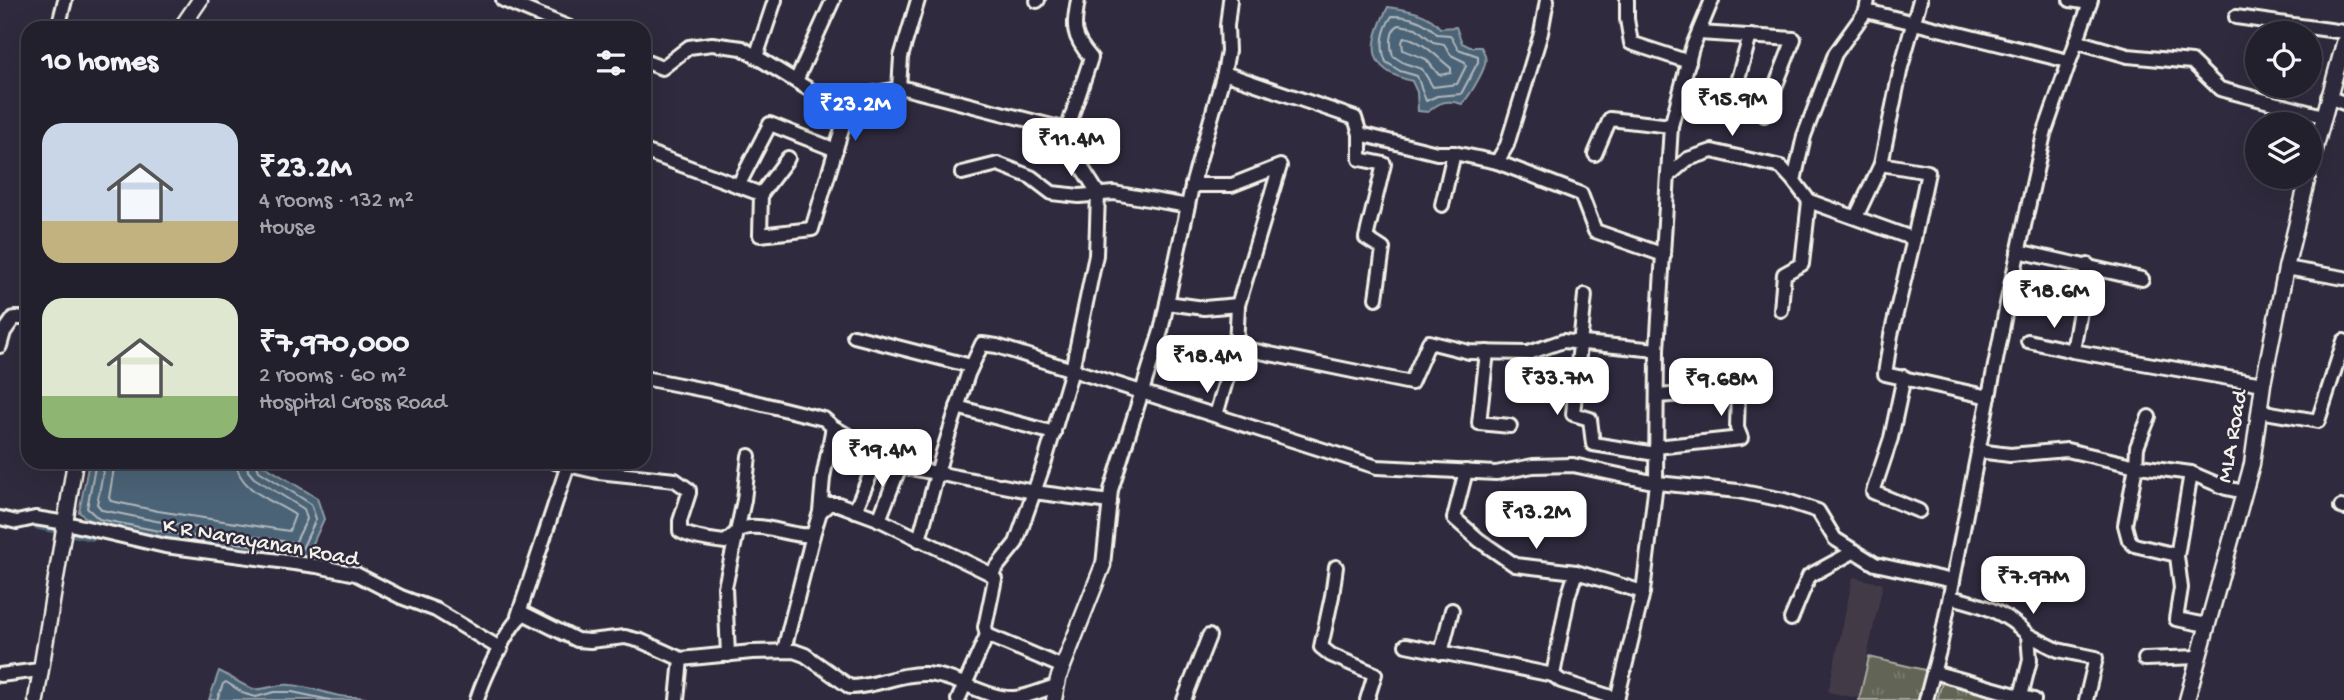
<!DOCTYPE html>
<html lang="en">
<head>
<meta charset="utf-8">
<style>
	body { margin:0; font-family:"Gochi Hand",sans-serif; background:#2f2d3a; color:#f1f3f6; height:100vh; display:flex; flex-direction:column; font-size:26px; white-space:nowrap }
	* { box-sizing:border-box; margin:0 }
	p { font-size:23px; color:#a3a3aa }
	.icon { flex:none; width:38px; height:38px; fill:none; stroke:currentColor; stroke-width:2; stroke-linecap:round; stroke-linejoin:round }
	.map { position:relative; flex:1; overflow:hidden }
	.sheet { position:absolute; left:21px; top:21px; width:630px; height:448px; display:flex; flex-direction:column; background:#23202e; border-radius:21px; box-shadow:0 7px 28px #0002,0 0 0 2px #403e4a }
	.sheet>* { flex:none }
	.buttons { position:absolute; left:2245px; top:21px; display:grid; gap:14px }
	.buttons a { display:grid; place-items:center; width:77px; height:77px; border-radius:50%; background:#23202e; box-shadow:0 7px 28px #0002,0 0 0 2px #403e4a; font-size:35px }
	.price { position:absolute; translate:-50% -60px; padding:0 16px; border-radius:14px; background:#fff; color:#222; font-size:23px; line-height:46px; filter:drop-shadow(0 2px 4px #0008) }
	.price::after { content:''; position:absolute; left:50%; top:42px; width:21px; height:16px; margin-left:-10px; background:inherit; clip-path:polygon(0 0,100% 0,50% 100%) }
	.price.current { background:#2563eb; color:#fff }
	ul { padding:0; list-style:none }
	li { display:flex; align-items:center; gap:21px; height:175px; padding:0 21px }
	li span { display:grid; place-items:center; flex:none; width:196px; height:140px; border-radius:21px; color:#555 }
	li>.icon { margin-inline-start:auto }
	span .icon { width:84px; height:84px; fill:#fffc; stroke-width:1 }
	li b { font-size:30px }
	h2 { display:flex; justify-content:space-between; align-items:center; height:84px; padding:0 21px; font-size:30px }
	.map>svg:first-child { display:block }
</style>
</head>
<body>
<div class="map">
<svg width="2344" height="700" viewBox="0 0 2344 700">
	<defs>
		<pattern id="park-tufts" width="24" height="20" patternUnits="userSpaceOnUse" patternTransform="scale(1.75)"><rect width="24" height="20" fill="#626557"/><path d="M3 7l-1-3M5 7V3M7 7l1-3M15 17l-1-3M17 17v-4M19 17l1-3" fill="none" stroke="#797c6f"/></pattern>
	</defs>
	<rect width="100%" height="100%" fill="#2f2a3d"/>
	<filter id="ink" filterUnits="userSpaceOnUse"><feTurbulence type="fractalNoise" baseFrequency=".0143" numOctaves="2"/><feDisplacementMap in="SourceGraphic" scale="14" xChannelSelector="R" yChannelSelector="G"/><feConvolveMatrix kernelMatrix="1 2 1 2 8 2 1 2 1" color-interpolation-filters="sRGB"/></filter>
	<g filter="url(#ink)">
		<polygon fill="#423a46" points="1853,577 1883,584 1858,698 1828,692"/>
		<g fill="url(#park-tufts)" stroke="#ababa0" stroke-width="2">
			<polygon points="1869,657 1929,671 1921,700 1859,700"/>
			<polygon points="1943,679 2016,700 1937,700"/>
		</g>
		<g fill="#4c6377" stroke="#8f9ca4" stroke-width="2">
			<path d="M1388,7C1407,10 1428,12 1440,28L1456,27L1462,43L1470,47H1481C1484,52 1487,57 1485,64C1483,73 1469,97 1462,104C1447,99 1439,102 1428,112L1418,111L1417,92L1412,81C1366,70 1368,45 1388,7Z"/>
			<polygon points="89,462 258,462 317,498 324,519 305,561 95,525 79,512"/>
			<path d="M219,671C230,676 244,687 254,689C263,691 278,683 291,685C308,686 324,693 340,696C352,698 362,696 373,700H209Z"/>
		</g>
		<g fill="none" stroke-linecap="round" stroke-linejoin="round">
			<g stroke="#b1b8bb" stroke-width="2">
				<path d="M1392,16C1410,16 1425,21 1437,34L1450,35L1458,49L1478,56V62L1461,94L1437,96L1426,101L1417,76L1400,71L1386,62C1379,46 1383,29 1392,16Z"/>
				<path d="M1399,25L1416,28L1433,42L1444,44L1451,55L1465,62L1466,66L1457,84L1433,87L1422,69L1404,63L1393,56C1390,46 1389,30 1399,25Z"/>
				<path d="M1404,37C1421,39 1438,58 1451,68V73L1439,75L1426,59L1403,50L1402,42Z"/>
				<polyline points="96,462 87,508 99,519 154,530 300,553 316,519 311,504 259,471 256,462"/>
				<polyline points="105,462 97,504 102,510 156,521 295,543 307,519 304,509 254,478 248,471 247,462"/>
				<path d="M115,462L109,498L111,501L158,511L289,531L295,515C274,501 238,490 236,462"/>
				<polyline points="217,700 223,684 226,682 245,694 256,697 274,692 292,692 330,700"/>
			</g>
			<polyline stroke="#4c6377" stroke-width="12" points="39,524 93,535"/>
			<g stroke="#f4f1e8" stroke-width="18">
				<g id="minor">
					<polyline points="503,0 570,28"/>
					<polyline points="1627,0 1627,19 1631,43 1689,62"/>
					<polyline points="1868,0 1866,11 2068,61"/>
					<polyline points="2070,0 2090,3"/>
					<polyline points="1037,1 1038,0"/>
					<polyline points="1866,11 1835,54 1804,136 1794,181 1809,201 1914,239 1891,335 1885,374 1989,397"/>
					<polyline points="2236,17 2344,32"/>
					<polyline points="58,28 65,0"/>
					<polyline points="1699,33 1794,39 1764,115"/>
					<polyline points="2076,41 2128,56 2192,62 2220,89 2323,116"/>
					<polyline points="756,57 775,0"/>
					<polyline points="644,61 662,68 689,47 712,44 742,48 815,93 850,102"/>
					<polyline points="1224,73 1355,118 1360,134 1437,153 1454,153 1497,162 1507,145 1541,33 1547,0"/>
					<polyline points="796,81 833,0"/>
					<polyline points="899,88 901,57 918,0"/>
					<polyline points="2328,97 2344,103"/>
					<polyline points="1732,100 1750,36"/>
					<polyline points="1360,134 1360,159 1384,164 1366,238 1383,249 1376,298"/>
					<polyline points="644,151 761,194"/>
					<polyline points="1595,154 1610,119 1671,126"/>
					<polyline points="788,158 761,194 760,235 812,229 850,102 858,96 904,88 1067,130"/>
					<polyline points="1497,162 1581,194 1595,231 1664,255"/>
					<polyline points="962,173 998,164 1031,177 1052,193 1079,196 1114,193 1188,206"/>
					<polyline points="1668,176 1688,159 1712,151 1781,167 1794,181"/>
					<polyline points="1192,185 1232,185 1280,166 1238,305"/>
					<polyline points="738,186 770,124 836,150"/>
					<polyline points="1442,205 1454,153"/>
					<polyline points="1856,217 1881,164"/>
					<polyline points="1914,239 1928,172 1881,164 1901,67 1920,0"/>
					<polyline points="2018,251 2142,279"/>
					<polyline points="2088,265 2073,351 2263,384"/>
					<polyline points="2286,268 2344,278"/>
					<polyline points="1585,295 1573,414 1590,419 1593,444 1656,454"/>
					<polyline points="1167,303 1204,308 1238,305 1236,347"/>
					<polyline points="1781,310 1784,274 1802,264 1809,201"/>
					<polyline points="854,336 971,366"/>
					<polyline points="2028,341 2073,351"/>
					<polyline points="0,346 4,332 14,318 28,318"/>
					<polyline points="1487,352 1479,423 1510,426"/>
					<polyline points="1904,377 1891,438 1873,492 1919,511"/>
					<polyline points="644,378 710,391 824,419 833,427 900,466"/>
					<polyline points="957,407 1054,433"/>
					<polyline points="2259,411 2318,421 2344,341"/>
					<polyline points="1216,415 1236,347 1411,383 1429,342 1469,352 1528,353 1563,341 1657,350"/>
					<polyline points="2149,417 2137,447 2136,466 2125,525 2129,540 2134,545 2177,555"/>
					<polyline points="1656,447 1741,438 1737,428 1738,390 1657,396"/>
					<polyline points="1978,451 2010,455 2067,450 2132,465 2191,473 2226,488 2244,492"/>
					<path d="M555,462L598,472L675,480L689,490V493L680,521V531C692,538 710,540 725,542C732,538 737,530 744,528C763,522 792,538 813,535L820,512L829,504H838L876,518L991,574L995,579L985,627L987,635L1063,667"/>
					<polyline points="1466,471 1454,518 1479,540 1515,565 1576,572 1643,592"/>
					<polyline points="2191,473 2177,556 2181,588 2176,619 2207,625"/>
					<polyline points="2341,507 2344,508"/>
					<polyline points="855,511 879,454"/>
					<polyline points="820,512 823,478 833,427"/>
					<polyline points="0,518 17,522 35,518 66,523 165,546 317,566 356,574 401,597 436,610 501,649"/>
					<polyline points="879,520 900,466 1034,492 1110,502"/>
					<polyline points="919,540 943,452 968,374 982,344 997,346 1377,467 1496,473 1533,466 1573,465 1657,483 1738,491 1784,500 1818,511 1835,539 1875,564 1953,581"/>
					<polyline points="1103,565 1111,490 1161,331 1193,182 1224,73 1228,51 1227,26 1230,0"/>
					<polyline points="1336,567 1332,596 1321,647 1331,655 1375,674 1367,700"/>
					<polyline points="1576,572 1568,597 1553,675 1561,681 1617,699"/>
					<path d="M991,574L1016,543L1045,461L1072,370L1096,255L1098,193L1084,171L1067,130L1091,58C1072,36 1073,28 1078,0"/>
					<path d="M1950,597C1980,604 2006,612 2028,635L2030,660L2021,696"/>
					<polyline points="518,616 569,462"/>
					<polyline points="1791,619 1809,576 1855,551"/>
					<polyline points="2028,635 2058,650 2096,658 2086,700"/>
					<polyline points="1406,645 1553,675"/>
					<polyline points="784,650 813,535"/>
					<polyline points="1441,653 1452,610"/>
					<polyline points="728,655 725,587 744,500 749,456"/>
					<polyline points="2145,659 2198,657"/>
					<polyline points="1933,672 2034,700"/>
					<polyline points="0,675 39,670"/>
					<path d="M477,700C482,683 510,619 525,614L577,640L590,641L625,637L641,641L681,659L752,652L794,651L805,655L850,687C876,687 899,673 925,674C956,675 988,700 1014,698C1028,697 1042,690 1056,686"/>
					<polyline points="677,700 681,659"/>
					<polyline points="958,700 987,635"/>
					<polyline points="1184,700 1209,636"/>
					<polyline points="1617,700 1643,592 1656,483 1657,350 1671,126 1692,48 1712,0"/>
					<polyline points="1926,700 1940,647 2007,304 2044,134 2091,0"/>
				</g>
			</g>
			<g stroke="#f4f1e8" stroke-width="19">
				<g id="tertiary">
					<polyline points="181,28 200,0"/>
					<polyline points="2310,168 2344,43"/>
					<polyline points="36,700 75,462"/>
					<polyline points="1054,700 1058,679 1103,565"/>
					<polyline points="2187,700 2252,464 2263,384 2286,268 2308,177"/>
				</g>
			</g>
			<use href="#minor" stroke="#2f2a3d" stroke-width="12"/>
			<use href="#tertiary" stroke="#2f2a3d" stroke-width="14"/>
		</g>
	</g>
	<g text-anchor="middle" stroke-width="5" stroke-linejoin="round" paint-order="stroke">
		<g font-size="23" fill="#f4f1e8" stroke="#2f2a3d">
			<text transform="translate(2230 436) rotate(-80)" y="8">MLA Road</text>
			<text transform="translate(261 540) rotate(10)" y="8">K R Narayanan Road</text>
		</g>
	</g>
</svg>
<div class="buttons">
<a><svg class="icon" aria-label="locate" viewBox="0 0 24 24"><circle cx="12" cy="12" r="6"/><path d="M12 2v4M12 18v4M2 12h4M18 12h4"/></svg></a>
<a><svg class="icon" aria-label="layers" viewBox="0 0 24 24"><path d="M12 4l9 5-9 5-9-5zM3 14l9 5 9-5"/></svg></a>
</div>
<b class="price" style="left:1732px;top:138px">₹15.9M</b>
<b class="price current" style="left:855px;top:143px">₹23.2M</b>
<b class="price" style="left:1071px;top:178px">₹11.4M</b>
<b class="price" style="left:2054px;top:330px">₹18.6M</b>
<b class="price" style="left:1207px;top:395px">₹18.4M</b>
<b class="price" style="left:1557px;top:417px">₹33.7M</b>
<b class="price" style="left:1721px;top:418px">₹9.68M</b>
<b class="price" style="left:882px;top:489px">₹19.4M</b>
<b class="price" style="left:1536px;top:551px">₹13.2M</b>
<b class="price" style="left:2033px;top:616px">₹7.97M</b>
<section class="sheet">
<h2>10 homes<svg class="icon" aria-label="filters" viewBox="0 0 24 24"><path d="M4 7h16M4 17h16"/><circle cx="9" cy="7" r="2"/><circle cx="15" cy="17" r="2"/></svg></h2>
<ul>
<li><span style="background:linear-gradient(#c9d6e8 70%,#c2b280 0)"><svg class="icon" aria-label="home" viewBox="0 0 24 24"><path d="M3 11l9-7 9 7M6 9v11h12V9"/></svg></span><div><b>₹23.2M</b><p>4 rooms · 132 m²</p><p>House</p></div></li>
<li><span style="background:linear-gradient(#dfe7d0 70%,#8fb573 0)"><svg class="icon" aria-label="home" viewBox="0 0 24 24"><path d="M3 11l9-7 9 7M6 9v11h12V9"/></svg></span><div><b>₹7,970,000</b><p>2 rooms · 60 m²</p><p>Hospital Cross Road</p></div></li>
</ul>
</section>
</div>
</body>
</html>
